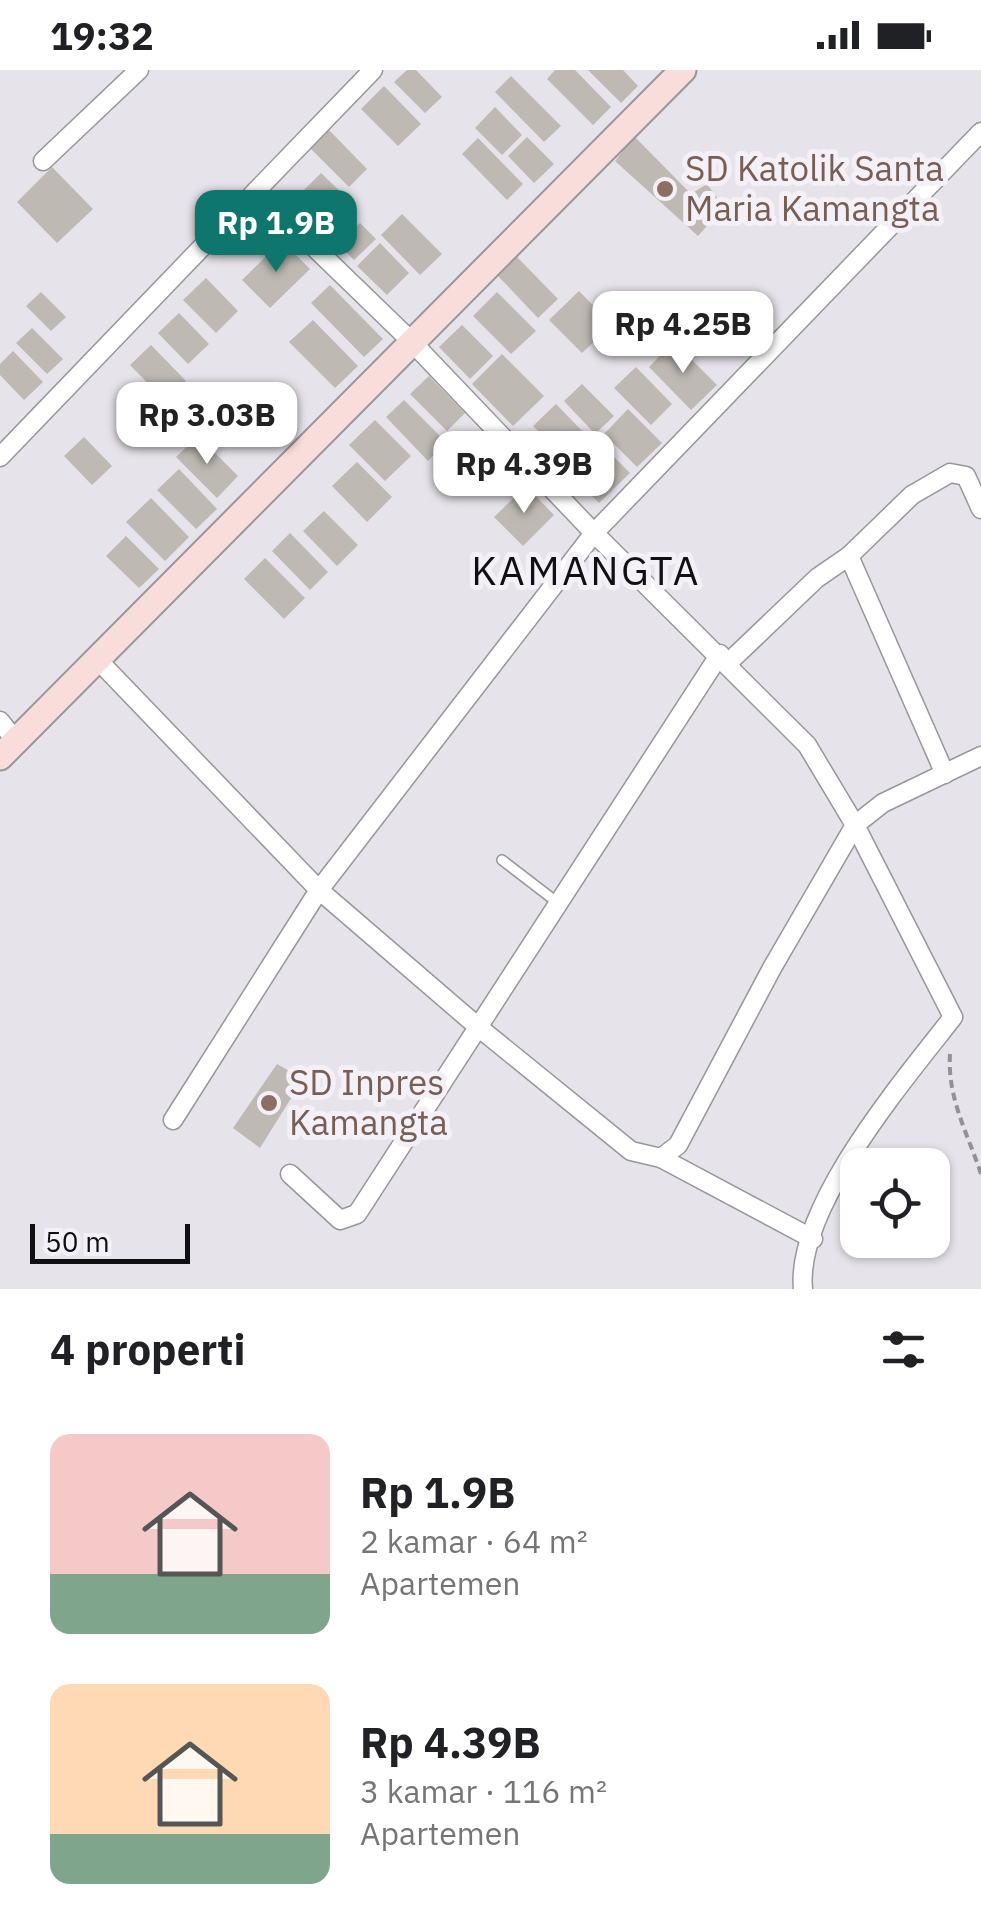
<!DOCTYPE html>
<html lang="id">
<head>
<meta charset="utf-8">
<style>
	body { margin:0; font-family:"IBM Plex Sans",sans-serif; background:#f6f6f6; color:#202124; height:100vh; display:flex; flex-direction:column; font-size:38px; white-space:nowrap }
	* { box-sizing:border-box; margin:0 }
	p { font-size:32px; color:#757577 }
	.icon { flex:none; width:55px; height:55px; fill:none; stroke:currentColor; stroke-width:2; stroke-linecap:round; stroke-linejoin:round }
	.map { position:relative; height:1219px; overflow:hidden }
	.details { display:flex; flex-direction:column; background:#fff; flex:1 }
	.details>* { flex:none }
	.controls { position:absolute; left:840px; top:1078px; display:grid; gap:20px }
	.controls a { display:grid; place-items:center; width:110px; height:110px; border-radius:20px; background:#fff; box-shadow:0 2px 8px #0004; font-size:50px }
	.scale { position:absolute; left:30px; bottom:25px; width:160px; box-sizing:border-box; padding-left:10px; border:5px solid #100f11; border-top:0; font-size:28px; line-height:35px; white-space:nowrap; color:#100f11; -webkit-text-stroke:8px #f4f0f7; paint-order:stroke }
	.price { position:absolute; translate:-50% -85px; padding:0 22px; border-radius:20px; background:#fff; color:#222; font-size:32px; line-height:65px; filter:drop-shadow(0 2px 5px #0008) }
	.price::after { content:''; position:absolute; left:50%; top:60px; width:30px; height:22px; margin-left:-15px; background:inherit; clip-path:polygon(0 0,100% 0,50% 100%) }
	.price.active { background:#0f766e; color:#fff }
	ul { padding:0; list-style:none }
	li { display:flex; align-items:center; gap:30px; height:250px; padding:0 50px }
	li span { display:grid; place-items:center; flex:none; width:280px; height:200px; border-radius:20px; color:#555 }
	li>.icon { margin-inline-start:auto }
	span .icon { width:120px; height:120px; fill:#fffc; stroke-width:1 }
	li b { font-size:42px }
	h2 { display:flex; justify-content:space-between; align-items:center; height:120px; padding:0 50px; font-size:42px }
	.status { display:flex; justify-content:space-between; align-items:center; height:70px; padding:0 50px; background:#fff; direction:ltr }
	.status svg { height:28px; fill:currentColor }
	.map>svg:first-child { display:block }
</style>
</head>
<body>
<div class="status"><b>19:32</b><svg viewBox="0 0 49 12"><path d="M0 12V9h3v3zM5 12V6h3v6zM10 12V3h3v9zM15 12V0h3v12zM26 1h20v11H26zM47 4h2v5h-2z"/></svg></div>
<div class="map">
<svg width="981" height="1219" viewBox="0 0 981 1219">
	<rect width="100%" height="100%" fill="#e7e3ea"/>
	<g fill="#beb9b3">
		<polygon points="407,0 416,0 442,27 425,43 394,12"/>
		<polygon points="555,0 575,0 611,37 593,55 547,9"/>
		<polygon points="588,0 623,0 638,16 621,33"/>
		<polygon points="511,6 561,56 544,72 495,22"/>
		<polygon points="384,16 421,54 398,76 361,39"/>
		<polygon points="495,37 522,65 502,85 475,58"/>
		<polygon points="328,59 367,99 349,117 309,77"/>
		<polygon points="634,66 691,124 707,114 724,137 698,166 615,91"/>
		<polygon points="527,67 554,94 534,113 508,86"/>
		<polygon points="478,68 523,114 507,130 462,84"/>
		<polygon points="52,97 93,139 57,173 17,132"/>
		<polygon points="321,103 352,133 324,160 294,130"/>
		<polygon points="402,144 442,184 420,205 381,165"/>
		<polygon points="360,153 376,169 354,190 338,174"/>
		<polygon points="282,171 310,199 270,238 242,210"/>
		<polygon points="380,173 409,203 387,225 357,196"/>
		<polygon points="517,187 558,229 538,248 498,206"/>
		<polygon points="206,208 238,241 216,263 183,230"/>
		<polygon points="330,215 383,269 364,287 311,233"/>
		<polygon points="579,221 612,255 582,283 549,250"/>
		<polygon points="41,222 66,247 51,261 26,236"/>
		<polygon points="497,222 536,261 511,284 473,246"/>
		<polygon points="720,240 741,261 724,278 703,256"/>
		<polygon points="179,243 209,274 188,294 158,263"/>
		<polygon points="313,250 358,296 335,318 289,272"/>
		<polygon points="462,255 493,286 470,309 439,277"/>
		<polygon points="32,258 63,289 47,304 16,273"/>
		<polygon points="674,272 717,315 691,340 649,297"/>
		<polygon points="151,275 186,311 165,331 130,295"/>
		<polygon points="13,281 43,312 24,330 0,305 0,294"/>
		<polygon points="502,284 544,326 513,356 472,314"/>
		<polygon points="636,297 672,334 651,355 614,318"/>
		<polygon points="429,306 465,343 447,361 410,324"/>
		<polygon points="582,314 614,346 595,364 564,331"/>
		<polygon points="404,330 446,372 428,391 386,347"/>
		<polygon points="208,332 231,356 213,373 189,350"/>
		<polygon points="556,334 589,368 567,390 533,356"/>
		<polygon points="628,339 662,373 637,397 604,364"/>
		<polygon points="375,350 411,386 385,411 349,375"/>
		<polygon points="198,366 238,406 217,428 176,387"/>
		<polygon points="84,367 112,396 92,415 64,386"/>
		<polygon points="601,374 630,403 599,433 570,404"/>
		<polygon points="357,392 392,427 367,452 332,416"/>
		<polygon points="179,399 217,439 196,459 157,420"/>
		<polygon points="526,416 554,445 523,476 494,447"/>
		<polygon points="151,428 189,467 165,491 126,452"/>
		<polygon points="324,441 358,475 337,496 303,461"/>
		<polygon points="290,463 328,502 310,520 272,481"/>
		<polygon points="126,466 159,499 139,518 106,486"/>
		<polygon points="265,488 305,528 284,549 244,509"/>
		<polygon points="277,994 303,1009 260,1078 233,1058"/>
	</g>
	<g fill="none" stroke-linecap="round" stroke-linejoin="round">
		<g stroke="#98959b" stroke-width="12">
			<polyline id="service" points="502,790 558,833"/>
		</g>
		<g stroke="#98959b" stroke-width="21">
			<g id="minor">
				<path d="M373,0L256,121L410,270L594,463L807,675L855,755L953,947C905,1009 795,1137 803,1219"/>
				<polyline points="43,91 139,0"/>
				<polyline points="0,387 256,121"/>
				<polyline points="849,486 912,425 950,403 966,406 981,439"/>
				<polyline points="96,588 319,820 477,956 631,1081 661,1088 678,1075 772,898 855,755 883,733 981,686"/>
				<polyline points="728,593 817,508 849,486 945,704"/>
				<polyline points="0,651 16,671"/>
				<polyline points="173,1050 319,820 594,463 981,62"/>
				<polyline points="661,1088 813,1169"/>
				<polyline points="290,1104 340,1150 357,1144 720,584"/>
			</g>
		</g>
		<g stroke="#98959b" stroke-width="29">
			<polyline id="secondary" points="0,687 683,0"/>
		</g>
		<path stroke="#949196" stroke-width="4" stroke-dasharray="8 5" stroke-linecap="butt" d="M950,984C947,1028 968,1064 981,1104"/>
		<use href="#service" stroke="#fff" stroke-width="9"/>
		<use href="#minor" stroke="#fff" stroke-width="18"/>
		<use href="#secondary" stroke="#f8ddda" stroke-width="25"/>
	</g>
	<g fill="#8d6e63" stroke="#f4f0f7" stroke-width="4">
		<circle cx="665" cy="119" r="10"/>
		<circle cx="269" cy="1033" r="10"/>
	</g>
	<g text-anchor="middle" stroke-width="10" stroke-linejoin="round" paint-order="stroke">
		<g font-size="35" fill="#785e54" stroke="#f4f0f7" text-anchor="start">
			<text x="685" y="111">SD Katolik Santa<tspan x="685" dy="40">Maria Kamangta</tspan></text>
			<text x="289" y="1025">SD Inpres<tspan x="289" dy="40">Kamangta</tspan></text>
		</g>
		<g font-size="40" letter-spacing="2.5" fill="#100f11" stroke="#f4f0f7">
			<text x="586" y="515">KAMANGTA</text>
		</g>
	</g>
</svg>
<div class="controls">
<a><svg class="icon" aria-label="locate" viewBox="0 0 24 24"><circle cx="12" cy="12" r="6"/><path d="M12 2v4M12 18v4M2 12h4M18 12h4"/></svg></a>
</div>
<div class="scale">50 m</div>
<b class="price active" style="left:276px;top:205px">Rp 1.9B</b>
<b class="price" style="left:683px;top:306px">Rp 4.25B</b>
<b class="price" style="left:207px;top:397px">Rp 3.03B</b>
<b class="price" style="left:524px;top:446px">Rp 4.39B</b>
</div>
<section class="details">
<h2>4 properti<svg class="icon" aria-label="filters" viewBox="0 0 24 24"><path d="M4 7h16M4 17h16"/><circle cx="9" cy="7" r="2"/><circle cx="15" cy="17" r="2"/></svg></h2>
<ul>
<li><span style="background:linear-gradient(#f6c9c9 70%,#7fa58c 0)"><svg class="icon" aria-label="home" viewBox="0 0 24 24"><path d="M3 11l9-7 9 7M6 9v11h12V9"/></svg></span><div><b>Rp 1.9B</b><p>2 kamar · 64 m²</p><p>Apartemen</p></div></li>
<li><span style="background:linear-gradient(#ffd9b3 75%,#7fa58c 0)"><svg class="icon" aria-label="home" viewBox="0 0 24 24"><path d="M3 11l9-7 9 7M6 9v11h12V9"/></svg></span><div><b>Rp 4.39B</b><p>3 kamar · 116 m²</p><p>Apartemen</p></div></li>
</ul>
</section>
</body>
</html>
